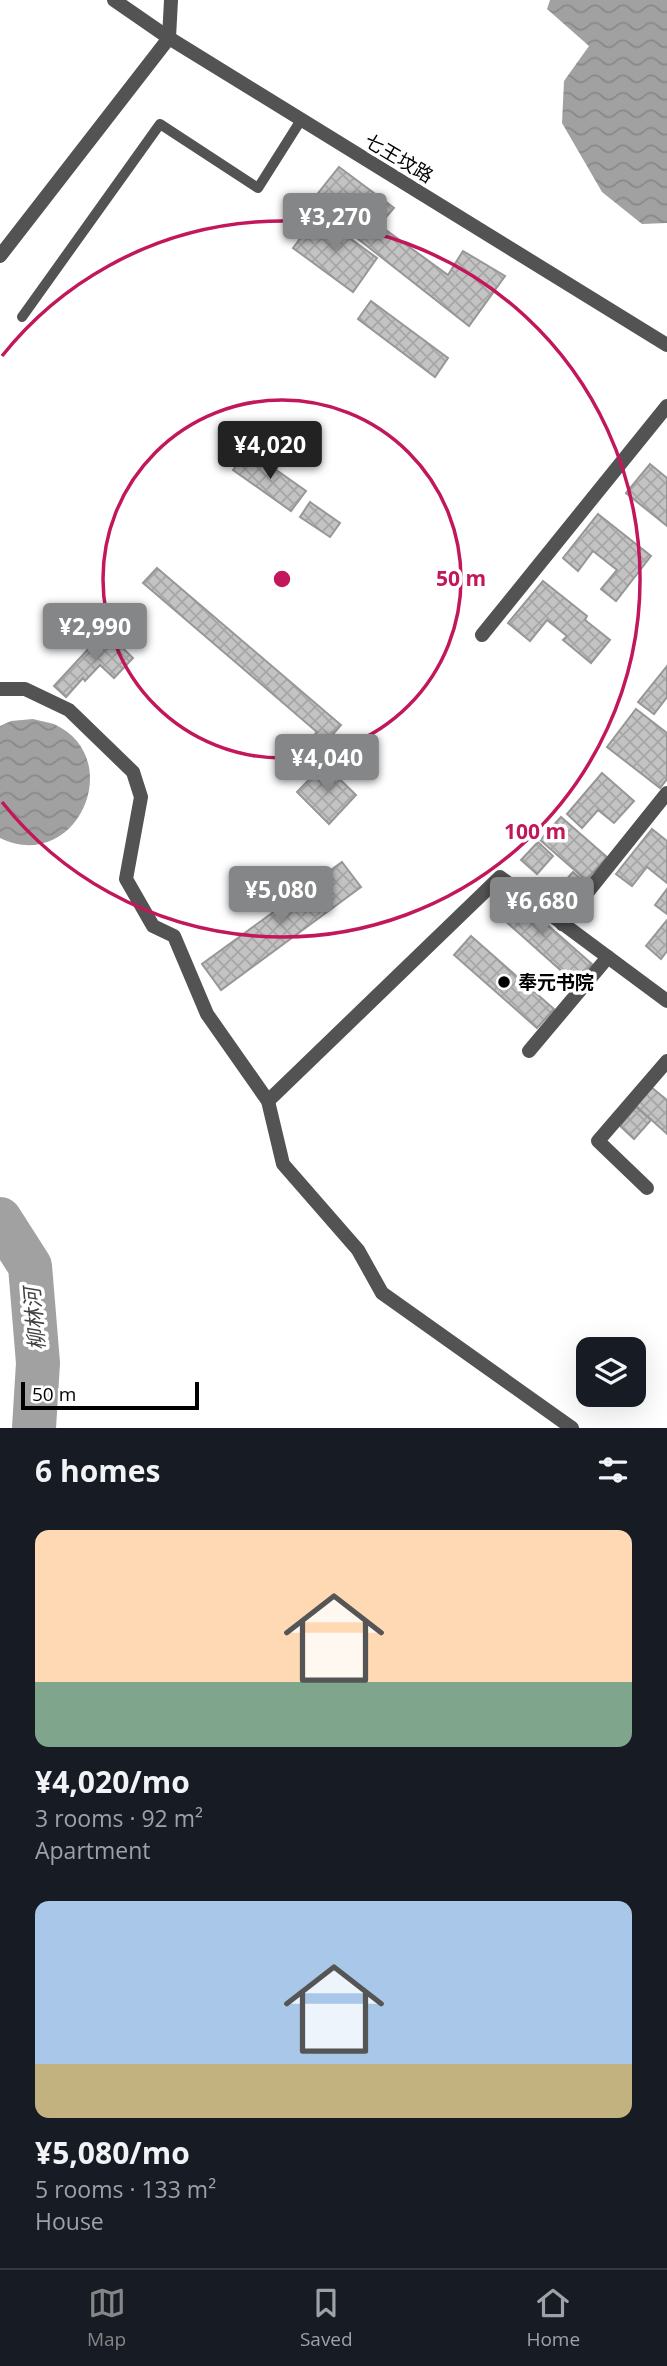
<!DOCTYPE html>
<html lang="en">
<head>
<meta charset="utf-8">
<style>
	body { margin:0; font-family:"Open Sans","Noto Sans SC",sans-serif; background:#20242c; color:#f1f3f6; height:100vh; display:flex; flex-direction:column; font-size:26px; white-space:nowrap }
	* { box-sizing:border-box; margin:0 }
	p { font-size:23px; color:#9ea1a6 }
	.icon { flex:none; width:38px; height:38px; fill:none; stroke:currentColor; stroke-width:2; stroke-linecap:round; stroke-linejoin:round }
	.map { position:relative; height:1428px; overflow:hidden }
	.side { display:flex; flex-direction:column; background:#171b24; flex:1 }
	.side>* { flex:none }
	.controls { position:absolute; left:576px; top:1337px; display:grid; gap:14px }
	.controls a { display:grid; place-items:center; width:70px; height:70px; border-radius:14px; background:#171b24; box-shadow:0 7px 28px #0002; font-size:35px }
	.scale { position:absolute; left:21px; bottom:18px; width:178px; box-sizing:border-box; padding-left:7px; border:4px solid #000; border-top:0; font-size:19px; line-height:24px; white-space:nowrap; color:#000; -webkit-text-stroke:5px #fff; paint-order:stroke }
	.price { position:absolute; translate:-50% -60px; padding:0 16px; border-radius:7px; background:#858687; color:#fff; font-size:23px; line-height:46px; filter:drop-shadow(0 2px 4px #0008) }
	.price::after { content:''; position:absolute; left:50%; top:42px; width:21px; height:16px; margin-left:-10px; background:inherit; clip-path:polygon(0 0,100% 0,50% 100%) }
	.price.selected { background:#222; color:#fff }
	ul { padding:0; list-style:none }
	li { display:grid; align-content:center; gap:14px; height:371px; padding:0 35px }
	li span { display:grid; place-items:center; height:217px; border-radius:14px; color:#555 }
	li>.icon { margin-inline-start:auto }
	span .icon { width:126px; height:126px; fill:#fffc; stroke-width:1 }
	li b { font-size:30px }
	h2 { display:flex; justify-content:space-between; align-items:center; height:84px; padding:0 35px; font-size:30px }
	.tab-bar { display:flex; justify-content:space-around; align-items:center; height:98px; border-top:2px solid #363941; background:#171b24; font-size:19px; color:#9ea1a6 }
	.tab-bar a { display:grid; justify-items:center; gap:4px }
	.tab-bar .selected { color:#858687 }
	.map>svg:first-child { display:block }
</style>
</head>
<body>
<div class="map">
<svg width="667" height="1428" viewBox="0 0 667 1428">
	<defs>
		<pattern id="water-waves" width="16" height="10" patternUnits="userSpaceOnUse" patternTransform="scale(1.75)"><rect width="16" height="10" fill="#a1a1a1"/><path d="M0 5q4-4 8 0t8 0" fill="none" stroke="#898989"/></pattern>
		<pattern id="building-cross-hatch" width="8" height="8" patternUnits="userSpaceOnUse" patternTransform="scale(1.75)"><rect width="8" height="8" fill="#c3c3c3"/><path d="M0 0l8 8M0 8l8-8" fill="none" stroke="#a6a6a6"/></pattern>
	</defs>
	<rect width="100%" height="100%" fill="#fff"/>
	<g fill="url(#water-waves)">
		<polygon points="550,0 667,0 667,223 642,224 602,192 562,123 564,81 589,46 547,9"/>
		<path d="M33,719C39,721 48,722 54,724C128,758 77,875 0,838V726L11,721Z"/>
	</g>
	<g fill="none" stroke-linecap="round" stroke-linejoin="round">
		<polyline stroke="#a1a1a1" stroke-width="44" points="0,1219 30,1266 38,1363 34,1428"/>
	</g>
	<g fill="url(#building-cross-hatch)" stroke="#979797" stroke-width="2">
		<polygon points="339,167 394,208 379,225 448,275 463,251 505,276 469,326 311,202"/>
		<polygon points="318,215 377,258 353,292 293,248"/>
		<polygon points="371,301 448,358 435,377 358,319"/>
		<polygon points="248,450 306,491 291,511 233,470"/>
		<polygon points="650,464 667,478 667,526 626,493"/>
		<polygon points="310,502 340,523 330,537 300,517"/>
		<polygon points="598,514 651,556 616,601 601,589 617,570 593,551 578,571 563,558"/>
		<polygon points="157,568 341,725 312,758 302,749 317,732 143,583"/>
		<polygon points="543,581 587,616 585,620 610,640 591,663 563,640 567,636 547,620 530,641 508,623"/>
		<polygon points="105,631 133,658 114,678 100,665 85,681 83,678 66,697 54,686"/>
		<polygon points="667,666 667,697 654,714 638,702"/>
		<polygon points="636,709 667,733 667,779 660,788 607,747"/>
		<polygon points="324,764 356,795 329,824 297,792"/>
		<polygon points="602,773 634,801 614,823 598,810 582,828 567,814"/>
		<polygon points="561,817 607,857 586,880 540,840"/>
		<polygon points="652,829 667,841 667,883 647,867 632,886 616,874"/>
		<polygon points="538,842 553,856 537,874 521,860"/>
		<polygon points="342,862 361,887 221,990 202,964"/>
		<polygon points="573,872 588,885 571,903 557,890"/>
		<polygon points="667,889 667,914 655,905"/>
		<polygon points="509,891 592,964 575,983 493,910"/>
		<polygon points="667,920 667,951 661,959 646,946"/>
		<polygon points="471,936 554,1009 537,1028 454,955"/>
		<polygon points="651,1087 667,1100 667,1134 635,1105"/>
		<polygon points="636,1107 651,1120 634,1139 620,1126"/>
	</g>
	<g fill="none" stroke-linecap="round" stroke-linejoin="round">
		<polyline stroke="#535353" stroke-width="10" points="22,317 160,124 258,188 301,120"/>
		<g stroke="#535353" stroke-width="14">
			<polyline points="0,256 169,38 171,0"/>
			<polyline points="482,635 667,406"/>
			<polyline points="0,689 25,689 69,710 133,772 141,797 126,879 153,926 174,936 207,1014 268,1101 283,1164 358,1250 382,1293 572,1428"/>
			<polyline points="562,924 667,793"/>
			<polyline points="529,1051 608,957"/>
			<polyline points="268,1101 500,877 667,1001"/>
			<polyline points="647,1188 598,1141 667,1061"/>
		</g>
		<polyline stroke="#535353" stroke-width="14" points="114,0 169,38 667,345"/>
	</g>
	<g fill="none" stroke="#c2185b" stroke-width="3.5">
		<circle cx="282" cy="579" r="179"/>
		<path d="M2 356A358 358 0 1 1 2 802"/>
	</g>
	<circle fill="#000" stroke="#fff" stroke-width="2.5" cx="504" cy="982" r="7"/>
	<g text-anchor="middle" stroke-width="7" stroke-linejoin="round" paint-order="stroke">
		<g font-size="19" fill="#000" stroke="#fff">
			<text transform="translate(399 158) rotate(31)" y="7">七王坟路</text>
		</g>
		<g font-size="19" font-weight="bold" fill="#000" stroke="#fff" text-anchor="start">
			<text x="518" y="989">奉元书院</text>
		</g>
		<g font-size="21" font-style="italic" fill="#424242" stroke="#fff">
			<text transform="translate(35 1319) rotate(-95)" y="7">柳林河</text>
		</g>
	</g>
	<circle cx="282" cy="579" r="10" fill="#c2185b" stroke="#fff" stroke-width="3.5"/>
	<g font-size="21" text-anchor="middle" font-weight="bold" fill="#c2185b" stroke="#fff" stroke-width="7" stroke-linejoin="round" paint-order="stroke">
		<text x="461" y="586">50 m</text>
		<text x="535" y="839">100 m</text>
	</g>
</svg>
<div class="controls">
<a><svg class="icon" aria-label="layers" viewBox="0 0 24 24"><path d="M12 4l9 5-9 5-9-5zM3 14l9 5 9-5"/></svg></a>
</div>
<div class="scale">50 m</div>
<b class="price" style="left:335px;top:253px">¥3,270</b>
<b class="price selected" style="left:270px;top:481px">¥4,020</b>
<b class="price" style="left:95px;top:663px">¥2,990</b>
<b class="price" style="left:327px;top:794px">¥4,040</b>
<b class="price" style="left:281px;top:926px">¥5,080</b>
<b class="price" style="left:542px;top:937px">¥6,680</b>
</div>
<section class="side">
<h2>6 homes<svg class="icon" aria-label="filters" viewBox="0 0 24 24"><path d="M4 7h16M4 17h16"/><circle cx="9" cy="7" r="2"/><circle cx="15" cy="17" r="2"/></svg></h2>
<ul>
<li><span style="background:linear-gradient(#ffd9b3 70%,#7fa58c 0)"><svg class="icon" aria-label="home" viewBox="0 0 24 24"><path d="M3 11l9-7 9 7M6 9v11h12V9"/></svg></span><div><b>¥4,020/mo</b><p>3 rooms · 92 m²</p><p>Apartment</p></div></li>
<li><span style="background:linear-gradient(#a9c7e8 75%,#c2b280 0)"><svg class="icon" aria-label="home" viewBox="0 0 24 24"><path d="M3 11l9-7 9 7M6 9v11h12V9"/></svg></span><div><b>¥5,080/mo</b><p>5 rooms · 133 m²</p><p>House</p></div></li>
</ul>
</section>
<nav class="tab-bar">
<a class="selected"><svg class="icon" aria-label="map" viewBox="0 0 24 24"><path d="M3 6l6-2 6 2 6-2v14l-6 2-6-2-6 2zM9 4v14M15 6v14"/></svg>Map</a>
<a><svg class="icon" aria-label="saved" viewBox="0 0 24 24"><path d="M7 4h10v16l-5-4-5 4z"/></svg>Saved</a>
<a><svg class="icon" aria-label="home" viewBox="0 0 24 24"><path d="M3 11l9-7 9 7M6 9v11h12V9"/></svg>Home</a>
</nav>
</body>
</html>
